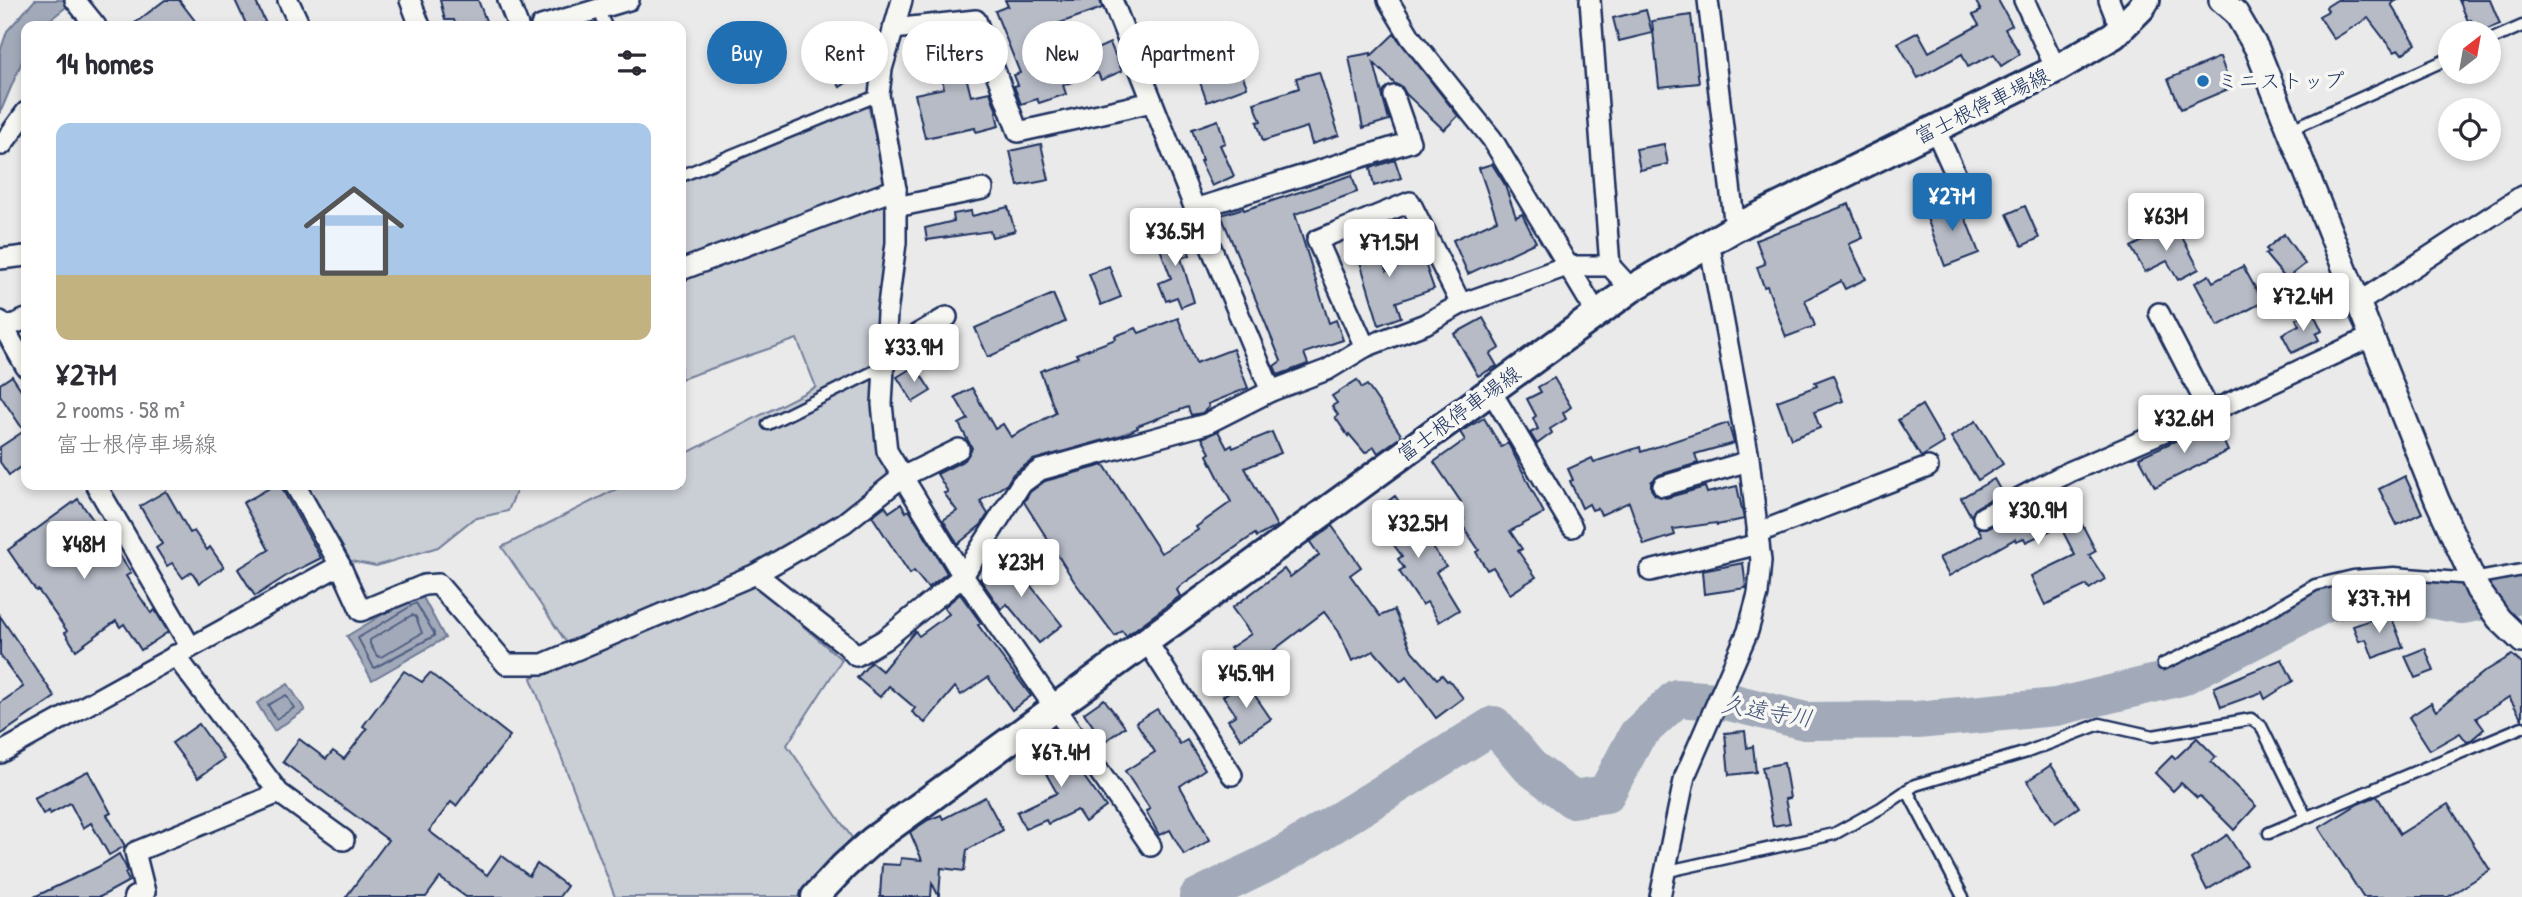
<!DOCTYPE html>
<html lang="en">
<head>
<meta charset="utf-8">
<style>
	body { margin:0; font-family:"Patrick Hand","Klee One",sans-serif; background:#f2f2f3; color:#2b2b33; height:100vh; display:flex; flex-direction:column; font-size:26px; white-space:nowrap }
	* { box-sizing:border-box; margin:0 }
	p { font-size:23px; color:#7c7c81 }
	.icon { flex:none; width:38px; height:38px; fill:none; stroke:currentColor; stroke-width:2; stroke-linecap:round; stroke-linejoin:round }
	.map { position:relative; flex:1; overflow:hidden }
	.side { position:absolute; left:21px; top:21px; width:665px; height:469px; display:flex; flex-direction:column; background:#fff; border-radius:14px; box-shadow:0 4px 10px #0003 }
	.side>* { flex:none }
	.banner { position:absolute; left:707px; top:21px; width:665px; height:63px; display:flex; gap:14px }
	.needle { width:46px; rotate:31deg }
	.tools { position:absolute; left:2438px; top:21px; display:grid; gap:14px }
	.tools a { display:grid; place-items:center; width:63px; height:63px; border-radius:50%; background:#fff; box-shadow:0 4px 10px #0003; font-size:35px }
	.price { position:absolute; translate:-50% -60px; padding:0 16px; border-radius:7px; background:#fff; color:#222; font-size:23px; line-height:46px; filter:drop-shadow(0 2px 4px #0008) }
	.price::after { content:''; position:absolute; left:50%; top:42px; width:21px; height:16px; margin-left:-10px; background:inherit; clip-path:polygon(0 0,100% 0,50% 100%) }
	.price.current { background:#1f6fb2; color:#fff }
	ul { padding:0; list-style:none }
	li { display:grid; align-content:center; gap:14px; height:371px; padding:0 35px }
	li span { display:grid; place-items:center; height:217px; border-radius:14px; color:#555 }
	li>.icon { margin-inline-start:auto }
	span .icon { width:126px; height:126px; fill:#fffc; stroke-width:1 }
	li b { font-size:30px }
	h2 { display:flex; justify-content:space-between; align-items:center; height:84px; padding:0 35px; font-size:30px }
	.pill { padding:0 24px; border-radius:32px; background:#fff; box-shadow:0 4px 10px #0003; font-size:24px; line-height:63px }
	.pill.current { background:#1f6fb2; color:#fff }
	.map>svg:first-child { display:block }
</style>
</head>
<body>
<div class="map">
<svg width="2522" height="897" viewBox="0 0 2522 897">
	<rect width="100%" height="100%" fill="#e9eae9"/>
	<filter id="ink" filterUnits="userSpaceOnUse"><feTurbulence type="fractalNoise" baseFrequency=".0143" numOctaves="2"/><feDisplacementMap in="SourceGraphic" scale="14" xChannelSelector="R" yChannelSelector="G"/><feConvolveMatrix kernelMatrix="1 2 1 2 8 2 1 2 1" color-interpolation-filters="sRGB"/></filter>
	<g filter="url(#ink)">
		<g fill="#caced5" stroke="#727e9a" stroke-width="2">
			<polygon points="867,100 885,181 886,271 880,442 898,485 844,523 570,648 502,547 624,485 681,485 681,456 816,387 797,339 681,379 681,182"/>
			<polygon points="300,485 519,485 508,511 473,519 438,547 376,566 346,560"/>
			<polygon points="747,577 842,660 787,745 852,838 801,897 615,897 531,678"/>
		</g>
		<g fill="#a2aaba" stroke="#6c7995" stroke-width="2">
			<polygon points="35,0 75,0 42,26 26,26 26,52 0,113 0,52 7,31"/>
			<polygon points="420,592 445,638 372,680 347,636"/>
			<polygon points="288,684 305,710 274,731 257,703"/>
		</g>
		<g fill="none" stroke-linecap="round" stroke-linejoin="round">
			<g stroke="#516083" stroke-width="2">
				<polygon points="416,603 434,633 434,636 374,668 358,638"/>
				<polygon points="412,615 416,617 422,633 381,657 377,656 370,644 370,640"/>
				<polygon points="286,695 294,708 276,719 268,705"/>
			</g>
			<polyline stroke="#a2aaba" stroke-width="38" points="1198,897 1280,857 1494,725 1530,767 1572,799 1606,794 1637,735 1677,698 1730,702 1805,721 1917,720 2056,707 2181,677 2324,604 2379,590 2462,605 2522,594"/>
		</g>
		<g fill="#b6bbc6" stroke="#1b2f5e" stroke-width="2">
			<polygon points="165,0 179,0 199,26 131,26"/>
			<polygon points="235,0 255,0 267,26 247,26"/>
			<polygon points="440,0 478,0 488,26 456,26 454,20 445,20"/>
			<polygon points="1005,0 1100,0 1102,8 1037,31 1051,69 1091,55 1090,52 1110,43 1122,71 1101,80 1098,73 1063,85 1066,94 1039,103 1037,99 1021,104 1014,86 1018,85 1014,75 1020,73 995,11 1008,6"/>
			<polygon points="1975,0 1998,0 2012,25 2005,29 2020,54 2001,66 1994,54 1968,67 1962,54 1918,78 1898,43 1918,32 1929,52 1979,25 1973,15 1981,11"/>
			<polygon points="2337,0 2397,0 2391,4 2416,44 2402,54 2399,50 2394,52 2368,18 2334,39 2319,16 2328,11 2326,7"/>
			<polygon points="2459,0 2490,0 2500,24 2477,33 2471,20 2468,21"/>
			<polygon points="1646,10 1652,33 1619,41 1613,18"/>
			<polygon points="1691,15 1699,83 1659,87 1652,21"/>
			<polygon points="1394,34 1458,116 1444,130 1406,94 1402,87 1395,84 1374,63 1389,120 1363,128 1349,57 1371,53 1371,56"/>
			<polygon points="1229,40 1247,87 1207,102 1197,74 1201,73 1194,54"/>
			<polygon points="958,45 971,96 990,92 997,112 996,113 999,126 976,132 975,128 925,138 915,94 944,88 935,50"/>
			<polygon points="849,57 860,74 840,87 829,70"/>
			<polygon points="2220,57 2231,88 2181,109 2168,79"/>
			<polygon points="1319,72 1339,135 1312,144 1307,127 1263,141 1257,122 1261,121 1254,103 1299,88 1296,78"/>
			<polygon points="1218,120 1225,143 1220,145 1234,176 1212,186 1200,161 1202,160 1192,129"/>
			<polygon points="1041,144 1049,180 1018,186 1010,151"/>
			<polygon points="1664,144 1668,164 1640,170 1636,149"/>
			<polygon points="1395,160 1401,178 1374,186 1370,168"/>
			<polygon points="1492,164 1504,183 1516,217 1522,214 1536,242 1468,274 1453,240 1497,220 1479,168"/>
			<polygon points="1352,175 1357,192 1295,214 1329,323 1336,320 1343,340 1304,353 1308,364 1278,375 1274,366 1281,361 1221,215 1243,208 1244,210"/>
			<polygon points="1956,202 1960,204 1979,253 1945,266 1925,213"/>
			<polygon points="1849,204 1863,238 1849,244 1866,279 1845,289 1841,281 1805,300 1815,326 1786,337 1767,286 1764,287 1757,267 1765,264 1756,240"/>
			<polygon points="2025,206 2039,238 2022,246 2007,214"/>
			<polygon points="1008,207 1015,231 992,237 990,231 927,240 925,228 954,221 953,214 971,211 972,216"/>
			<polygon points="2175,224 2199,269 2178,280 2167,261 2145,272 2131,247"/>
			<polygon points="1181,229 1190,255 1181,258 1194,302 1181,307 1177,297 1166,301 1159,283 1171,278 1156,238"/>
			<polygon points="1370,231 1379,257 1382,256 1387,271 1423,258 1434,289 1396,302 1401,317 1379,325 1358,255 1354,256 1349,240"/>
			<polygon points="2284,234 2305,264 2286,279 2265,254 2269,252 2266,249"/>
			<polygon points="1109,266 1121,297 1101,305 1089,274"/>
			<polygon points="2243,266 2263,302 2218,326 2195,283 2209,275 2213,282"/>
			<polygon points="1053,294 1065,322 988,357 975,328"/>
			<polygon points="2312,310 2322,331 2316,334 2319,340 2292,353 2282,334 2299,325 2296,319"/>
			<polygon points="1178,318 1196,363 1233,349 1248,388 1208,404 1209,407 1202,413 1191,415 1188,407 1137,426 1138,428 1122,435 1033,460 1013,474 1007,484 980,501 988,514 981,525 958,544 943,520 957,511 944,493 948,492 937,474 965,460 972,448 959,424 968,419 955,397 972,388 995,429 1003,424 1011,437 1056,413 1040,371 1078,357 1076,354 1116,339 1115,336 1136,328 1139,333"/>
			<polygon points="1483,318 1500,348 1490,354 1497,366 1478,376 1454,334"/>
			<polygon points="915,366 931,391 913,402 897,377"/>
			<polygon points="1833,375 1843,401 1814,412 1820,428 1791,439 1777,401 1817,386 1815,382"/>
			<polygon points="12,376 26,397 26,463 9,475 0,462 0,447 24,431 0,395 0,384"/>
			<polygon points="1554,378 1571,407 1563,413 1566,419 1550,429 1552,433 1537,444 1530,433 1538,429 1533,418 1536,416 1527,399 1541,392 1538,387"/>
			<polygon points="1357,380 1362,388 1367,385 1402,436 1378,453 1374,447 1365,453 1349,434 1348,436 1335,417 1338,415 1332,406 1337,403 1332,396"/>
			<polygon points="1922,405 1944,443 1921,457 1898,420"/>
			<polygon points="1484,418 1501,447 1508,443 1544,513 1510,531 1522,549 1518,551 1536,577 1510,594 1493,567 1487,570 1476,552 1479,550 1460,522 1464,519 1455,506 1461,502 1434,462 1465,440 1460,432"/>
			<polygon points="1976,421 2003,464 1978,480 1951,437"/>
			<polygon points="1728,423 1734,443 1695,454 1698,463 1659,475 1651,482 1651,489 1655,495 1666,498 1705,487 1707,493 1737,486 1744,519 1717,525 1716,523 1673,529 1675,535 1644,545 1629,502 1601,515 1598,508 1592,510 1589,504 1582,508 1570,481 1573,480 1568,469 1592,458 1594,462 1640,447 1641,452"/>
			<polygon points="2215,423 2228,451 2155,487 2139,457"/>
			<polygon points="1218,431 1227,448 1232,445 1233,448 1272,432 1281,453 1245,468 1277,526 1257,537 1255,534 1180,586 1177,590 1180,596 1157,613 1126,636 1122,631 1115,636 1074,581 1024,502 1030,492 1045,481 1104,465 1161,553 1198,530 1196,527 1231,502 1207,455 1210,453 1202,438"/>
			<polygon points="2405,476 2422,513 2397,525 2379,489"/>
			<polygon points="1994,479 2002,493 1977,507 1971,516 1961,498"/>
			<polygon points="275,485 280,485 321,558 291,573 255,596 238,569 269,550 243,503"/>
			<polygon points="2064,490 2096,551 2089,555 2105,579 2089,589 2087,585 2045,605 2031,576 2075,555 2060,526 2026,542 2024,538 2016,541 2015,539 1949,576 1939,558 1982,535 1978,528 1989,528"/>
			<polygon points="166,491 190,533 194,531 207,550 210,547 224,567 199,583 192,572 183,578 172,563 167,566 156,548 162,544 140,506"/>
			<polygon points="1395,496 1446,566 1436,572 1459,610 1439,622 1427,602 1422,605 1399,571 1404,568 1398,559 1402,556 1381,528 1388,522 1378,509"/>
			<polygon points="78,499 94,521 85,528 108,560 118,553 131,573 126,576 151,613 155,610 168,632 141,650 124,624 120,627 116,621 76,650 65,633 67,631 38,590 36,591 8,550"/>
			<polygon points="901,504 906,512 909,510 947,573 928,588 914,571 910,574 872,516 885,506 889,512"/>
			<polygon points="1332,526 1361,567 1350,575 1380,616 1394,610 1412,651 1437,679 1442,675 1447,681 1449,680 1463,698 1436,718 1406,677 1401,682 1374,651 1352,661 1339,632 1324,612 1246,671 1230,648 1251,634 1232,608 1284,569 1290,577 1319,555 1310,542"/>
			<polygon points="1008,557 1062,625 1039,643 1007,604 1001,609 980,579"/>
			<polygon points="1743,563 1746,588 1704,594 1702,571"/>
			<polygon points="960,594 981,623 978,625 1031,696 1012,710 988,677 961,695 955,687 925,723 912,712 915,708 889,686 880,697 857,678 871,662 882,671 915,631 919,636 949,614 944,607"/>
			<polygon points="2390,613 2403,647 2373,658 2366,639 2359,641 2353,626"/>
			<polygon points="0,616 55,697 0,735 0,703 23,687 0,655"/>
			<polygon points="2425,648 2434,671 2415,678 2405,656"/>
			<polygon points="2512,655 2522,664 2522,719 2509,697 2476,718 2484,729 2470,741 2467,742 2460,733 2430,750 2409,717 2431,703 2436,711 2484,672"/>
			<polygon points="2282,659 2293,681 2265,699 2262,692 2221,707 2214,687"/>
			<polygon points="404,671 422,682 430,673 510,736 456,806 451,802 429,831 487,875 501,855 529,876 537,864 567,886 559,897 466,897 440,878 426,897 346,897 388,840 283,762 299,739 326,759 333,751 344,759 367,729 363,726"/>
			<polygon points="1245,681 1271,719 1241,739 1228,720 1236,715 1223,696"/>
			<polygon points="1104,699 1125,727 1104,742 1084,713"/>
			<polygon points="1157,709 1180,744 1187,740 1205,769 1180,786 1210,840 1184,855 1170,830 1159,835 1146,811 1150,809 1125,771 1155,752 1136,722"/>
			<polygon points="199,724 224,759 198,778 172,743"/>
			<polygon points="1745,731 1747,748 1753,746 1756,772 1729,775 1725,733"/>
			<polygon points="1055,735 1075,767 1076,766 1106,807 1085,822 1077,810 1048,824 1046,820 1025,829 1017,812 1057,793 1032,749"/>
			<polygon points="2197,738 2216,757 2211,762 2256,806 2234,830 2200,796 2197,798 2181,783 2173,791 2155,773 2172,756 2175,759"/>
			<polygon points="1784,763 1790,798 1785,799 1790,823 1773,826 1762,767"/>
			<polygon points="2051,765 2079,807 2055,823 2027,781"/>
			<polygon points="88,771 111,813 107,815 125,846 109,855 91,823 83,828 70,803 50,814 49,811 43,814 34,798"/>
			<polygon points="2377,796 2400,834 2448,804 2490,870 2448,897 2363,897 2319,828 2358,804"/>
			<polygon points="985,797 1003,830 967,850 964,871 941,868 939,897 932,883 931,897 880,897 882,864 900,865 901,858 922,860 910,832 928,820 941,815 943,819"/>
			<polygon points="2227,835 2247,865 2207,890 2191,859"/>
			<polygon points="119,854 126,867 127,871 125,873 129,881 100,897 34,897 98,867"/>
		</g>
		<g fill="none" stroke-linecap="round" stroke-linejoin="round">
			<g stroke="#1b2f5e" stroke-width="15">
				<g id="service">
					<polyline points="598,10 606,26"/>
					<polyline points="2488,41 2522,26"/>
					<polyline points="2289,130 2450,58"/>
					<polyline points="681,176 879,95"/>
					<polyline points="768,424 885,366"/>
					<polyline points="2163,664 2241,628 2315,585 2353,576 2394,573 2473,579 2522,570"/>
					<polyline points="1907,790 1963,897"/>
					<polyline points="2269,833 2522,727"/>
					<polyline points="1664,872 1834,834 1881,808 1915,785 2027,752 2100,724 2153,736 2251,719 2261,726 2306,817"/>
				</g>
			</g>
			<g stroke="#1b2f5e" stroke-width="24">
				<g id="minor">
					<polyline points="75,0 96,26"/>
					<polyline points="288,0 300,26"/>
					<polyline points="410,0 420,26"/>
					<polyline points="508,0 518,26"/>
					<polyline points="902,0 882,69 879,95 896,189 896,243 887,313 882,404 887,451 963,576 1151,846"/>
					<polyline points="1112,0 1195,209 1271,391"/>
					<polyline points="1388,0 1411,38 1492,139 1597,314"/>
					<polyline points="1590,0 1610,266"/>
					<polyline points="1708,0 1735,228"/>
					<polyline points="2024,0 2056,69"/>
					<polyline points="2109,0 2120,28"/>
					<polyline points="541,26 629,0"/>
					<polyline points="893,29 976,20 1018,132 1152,102"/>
					<polyline points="1935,129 1964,193"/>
					<polyline points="2,145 26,112"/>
					<polyline points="896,207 983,189"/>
					<polyline points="1195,209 1410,142 1394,96"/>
					<polyline points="0,259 26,256"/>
					<polyline points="681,270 896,189"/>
					<polyline points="2358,303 2522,196"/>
					<polyline points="2159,313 2210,412"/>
					<polyline points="0,321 26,367"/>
					<polyline points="0,330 26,319"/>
					<polyline points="1365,347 1317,240 1410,202 1461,304"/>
					<polyline points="885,353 947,317"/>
					<polyline points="1491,391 1572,527"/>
					<polyline points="96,485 190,646"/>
					<polyline points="295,485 340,565 361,611 424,585 438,584 506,664 543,664 756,574 844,523 902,477 959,449"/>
					<polyline points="1663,486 1749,461"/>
					<polyline points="1983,517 2069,472 2210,412 2373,336"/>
					<polyline points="1757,533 1928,467"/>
					<polyline points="1650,571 1759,544"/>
					<polyline points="756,574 846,645 856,656 884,640 963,576 1021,484 1040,470 1206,424 1271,391 1327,370 1365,347 1425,324 1461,304 1567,266 1610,266 1631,289"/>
					<polyline points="1146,640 1232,775"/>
					<polyline points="175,655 279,793 344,840"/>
					<polyline points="0,753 340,565"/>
					<polyline points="134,897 145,892 135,852 279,793"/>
					<polyline points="1660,897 1685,776 1748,631 1758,594 1761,561 1749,458 1709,242"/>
				</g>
			</g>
			<g stroke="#1b2f5e" stroke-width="28">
				<polyline id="tertiary" points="2221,0 2236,13 2257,49 2437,500 2478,590 2499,619 2522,641"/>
			</g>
			<g stroke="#1b2f5e" stroke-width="32">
				<polyline id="secondary" points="815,897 844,866 873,840 1631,289 1735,228 2056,69 2114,35 2141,8 2146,0"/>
			</g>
			<use href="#service" stroke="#f6f6f2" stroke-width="10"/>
			<use href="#minor" stroke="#f6f6f2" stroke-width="19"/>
			<use href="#tertiary" stroke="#f6f6f2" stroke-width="23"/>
			<use href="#secondary" stroke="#f6f6f2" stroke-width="26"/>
		</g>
	</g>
	<circle fill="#1f6fb2" stroke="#f6f6f2" stroke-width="2.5" cx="2203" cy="81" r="7"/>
	<g text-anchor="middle" stroke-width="7" stroke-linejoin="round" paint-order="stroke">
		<g font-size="21" fill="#1b2f5e" stroke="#f6f6f2" text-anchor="start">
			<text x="2217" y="88">ミニストップ</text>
		</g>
		<g font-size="21" fill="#1b2f5e" stroke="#f6f6f2">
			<text transform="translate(1982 106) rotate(-26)" y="7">富士根停車場線</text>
			<text transform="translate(1459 414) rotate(-36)" y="7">富士根停車場線</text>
		</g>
		<g font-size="23" font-style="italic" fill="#44547a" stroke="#f6f6f2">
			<text transform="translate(1767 711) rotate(10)" y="8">久遠寺川</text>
		</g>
	</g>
</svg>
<div class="tools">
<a><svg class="needle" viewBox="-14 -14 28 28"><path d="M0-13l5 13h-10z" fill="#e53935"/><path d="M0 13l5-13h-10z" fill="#7c7c81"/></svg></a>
<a><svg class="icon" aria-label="locate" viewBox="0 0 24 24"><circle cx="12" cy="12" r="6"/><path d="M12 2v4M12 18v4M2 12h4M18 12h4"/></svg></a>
</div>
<b class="price current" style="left:1952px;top:233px">¥27M</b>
<b class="price" style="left:2166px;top:253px">¥63M</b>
<b class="price" style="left:1175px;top:268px">¥36.5M</b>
<b class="price" style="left:1389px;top:279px">¥71.5M</b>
<b class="price" style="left:2303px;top:333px">¥72.4M</b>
<b class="price" style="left:914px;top:384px">¥33.9M</b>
<b class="price" style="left:2184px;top:455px">¥32.6M</b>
<b class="price" style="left:2038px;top:547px">¥30.9M</b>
<b class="price" style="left:1418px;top:560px">¥32.5M</b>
<b class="price" style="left:84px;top:581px">¥48M</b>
<b class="price" style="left:1021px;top:599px">¥23M</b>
<b class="price" style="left:2379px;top:635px">¥37.7M</b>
<b class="price" style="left:1246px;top:710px">¥45.9M</b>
<b class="price" style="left:1061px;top:789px">¥67.4M</b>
<div class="banner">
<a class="pill current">Buy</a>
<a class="pill">Rent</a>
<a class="pill">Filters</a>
<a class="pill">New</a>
<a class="pill">Apartment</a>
</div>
<section class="side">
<h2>14 homes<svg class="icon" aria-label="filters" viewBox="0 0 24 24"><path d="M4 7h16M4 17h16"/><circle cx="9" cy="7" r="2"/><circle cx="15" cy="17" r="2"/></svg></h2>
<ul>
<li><span style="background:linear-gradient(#a9c7e8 70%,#c2b280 0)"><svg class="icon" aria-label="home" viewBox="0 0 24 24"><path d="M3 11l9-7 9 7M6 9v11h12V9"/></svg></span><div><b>¥27M</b><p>2 rooms · 58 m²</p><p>富士根停車場線</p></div></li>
</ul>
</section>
</div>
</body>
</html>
